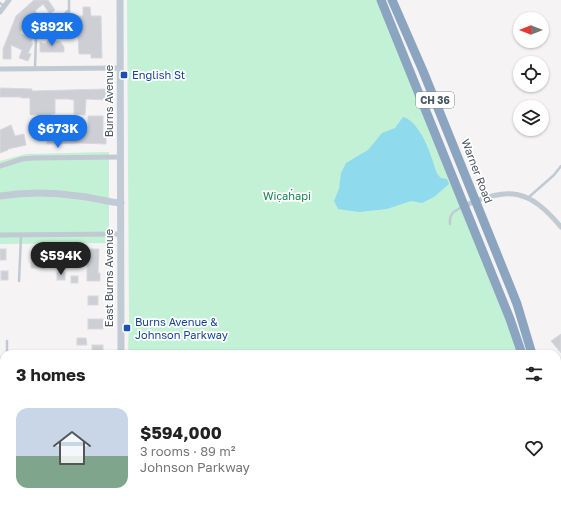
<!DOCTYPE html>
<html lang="en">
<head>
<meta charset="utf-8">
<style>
	body { margin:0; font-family:"Golos Text",sans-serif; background:#f6f6f6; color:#222; height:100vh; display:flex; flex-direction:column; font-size:15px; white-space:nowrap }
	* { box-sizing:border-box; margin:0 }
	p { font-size:13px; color:#767676 }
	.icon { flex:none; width:22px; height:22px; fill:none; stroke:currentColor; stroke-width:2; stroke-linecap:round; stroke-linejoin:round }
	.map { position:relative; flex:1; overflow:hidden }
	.sheet { position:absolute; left:0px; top:350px; width:561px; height:156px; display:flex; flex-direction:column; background:#fff; border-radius:12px 12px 0 0; box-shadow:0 1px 3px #0004 }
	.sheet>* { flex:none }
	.needle { width:26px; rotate:270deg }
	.buttons { position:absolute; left:513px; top:12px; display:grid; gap:8px }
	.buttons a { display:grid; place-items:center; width:36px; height:36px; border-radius:50%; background:#fff; box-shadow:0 1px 3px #0004; font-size:20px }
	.price { position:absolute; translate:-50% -34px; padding:0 9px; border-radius:14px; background:#1a73e8; color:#fff; font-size:13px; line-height:26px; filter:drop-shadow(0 1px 2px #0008) }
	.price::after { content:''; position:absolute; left:50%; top:24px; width:12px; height:9px; margin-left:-6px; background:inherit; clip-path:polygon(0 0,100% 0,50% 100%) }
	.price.active { background:#222; color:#fff }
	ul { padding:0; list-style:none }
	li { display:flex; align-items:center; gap:12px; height:100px; padding:0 16px }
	li span { display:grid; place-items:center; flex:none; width:112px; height:80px; border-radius:12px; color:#555 }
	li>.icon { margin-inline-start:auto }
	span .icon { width:48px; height:48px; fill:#fffc; stroke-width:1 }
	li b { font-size:17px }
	h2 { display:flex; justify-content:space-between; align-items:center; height:48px; padding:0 16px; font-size:17px }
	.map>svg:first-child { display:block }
</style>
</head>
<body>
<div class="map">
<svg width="561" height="506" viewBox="0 0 561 506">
	<rect width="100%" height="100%" fill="#f5f3f3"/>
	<g fill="#c3f1d5">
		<polygon points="127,0 378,0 507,320 517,354 128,354 129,319"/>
		<polygon points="109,152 109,243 0,244 0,161 26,154"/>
		<polygon points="557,476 561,486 561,506 172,506 172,502 557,502"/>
	</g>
	<path fill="#90daee" d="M403,117C417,120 428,146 432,159C435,166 435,173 441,178L447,179L449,184L434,197L422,203L411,201L387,209L359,212L338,209L334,201L339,189L341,173L346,163L368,150L382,133L395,128Z"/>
	<g fill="#cdcfd5" stroke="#d7d9de">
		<polygon points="34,0 48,0 55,10 50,14 43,4 35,11 43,20 37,25 40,28 36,32 26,21 20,33 32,39 31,43 33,43 28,53 31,54 28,61 19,58 22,50 11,45 11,59 3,59 3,49 16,16"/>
		<polygon points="83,7 90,7 91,16 101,16 102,58 91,58 91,54 79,54 78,36 72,36 72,31 63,31 59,26 59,22 66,22 67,26 71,26 72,22 75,22 75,16 83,16"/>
		<polygon points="47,41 60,41 64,47 64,52 40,52 40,42 47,45 44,43 47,43"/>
		<polygon points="0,88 32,89 32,91 107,89 107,100 86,99 85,115 74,114 74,100 68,99 55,99 55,114 52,114 52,132 88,131 88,116 103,116 103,132 106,132 106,144 78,143 47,144 47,124 38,124 38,115 30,115 30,98 21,98 21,97 0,97"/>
		<polygon points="11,125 15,136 24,134 26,145 8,149 8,150 0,153 0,130"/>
		<rect x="0" y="249" width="6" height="11"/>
		<polygon points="86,249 99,249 98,273 100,273 100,281 87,281 87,257 77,257 77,258 71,258 71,251 86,251"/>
		<polygon points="31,251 60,252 60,264 45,264 45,268 31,268"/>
		<rect x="1" y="271" width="7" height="9"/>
		<rect x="57" y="272" width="8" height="8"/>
		<rect x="71" y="276" width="7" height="7"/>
		<rect x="88" y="296" width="10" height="9"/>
		<rect x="88" y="319" width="15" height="10"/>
		<polygon points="561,334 561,353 551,341"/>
		<polygon points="77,338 86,338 87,345 77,345"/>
		<rect x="92" y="345" width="11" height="9"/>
	</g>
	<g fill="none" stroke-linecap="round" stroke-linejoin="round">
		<g stroke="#c1cad2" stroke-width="2.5">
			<polyline points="69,0 69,24"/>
			<polyline points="0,3 4,6"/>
			<polyline points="35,68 36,38 68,11"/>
			<polyline points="529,197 554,175 561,166"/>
			<path d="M450,224C449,214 454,211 462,207"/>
			<polyline points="19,281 21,236"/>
			<polyline points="7,341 7,354"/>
			<polyline points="0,397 4,392"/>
			<polyline points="169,502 169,506"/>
		</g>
		<g stroke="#c1cad2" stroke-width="5">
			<polyline points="0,12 9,0"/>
			<polyline points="0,69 120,68"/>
			<polyline points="0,166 22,159 33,158 120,157"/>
			<path d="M464,206C510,186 529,189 561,227"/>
			<polyline points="0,235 120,234"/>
			<polyline points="23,506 23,502"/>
		</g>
		<g stroke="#c1cbd6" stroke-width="7">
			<polyline points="120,0 121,354"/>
			<path d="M0,196C26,192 52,192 78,196C92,197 106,202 121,203"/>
			<polyline points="208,502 210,506"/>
			<polyline points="121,506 121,502"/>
		</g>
		<g stroke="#8ba5c1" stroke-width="9">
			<polyline points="381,0 510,319 522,354"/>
			<polyline points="392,0 423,71 507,279 517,304 532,354"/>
			<polyline points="557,435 561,446"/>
			<polyline points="557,466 561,477"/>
		</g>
	</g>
	<g fill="#1a4fb4" stroke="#fff" stroke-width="1.5">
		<rect x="120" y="71" width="8" height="8" rx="2"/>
		<rect x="123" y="324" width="8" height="8" rx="2"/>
	</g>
	<g text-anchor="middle" stroke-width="3.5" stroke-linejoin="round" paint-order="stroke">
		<rect fill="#fff" stroke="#808990" stroke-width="1" x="416" y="92" width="38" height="16" rx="3"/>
		<g font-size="10" font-weight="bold" fill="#4a5661">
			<text x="435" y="104">CH 36</text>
		</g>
		<g font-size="11" fill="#164399" stroke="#fff" text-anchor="start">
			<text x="132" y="79">English St</text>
			<text x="135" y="326">Burns Avenue &amp;<tspan x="135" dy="13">Johnson Parkway</tspan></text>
		</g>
		<g font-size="11" fill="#4a5661" stroke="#fff">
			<text transform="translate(109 101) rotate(-90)" y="4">Burns Avenue</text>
			<text transform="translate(477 171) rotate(69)" y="4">Warner Road</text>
			<text transform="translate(109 278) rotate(-90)" y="4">East Burns Avenue</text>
		</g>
		<g font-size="11" fill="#17864f" stroke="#fff">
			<text x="287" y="200">Wic̣aḣapi</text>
		</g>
	</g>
</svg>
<div class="buttons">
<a><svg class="needle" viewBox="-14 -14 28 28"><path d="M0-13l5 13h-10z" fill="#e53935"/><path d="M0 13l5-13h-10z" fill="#767676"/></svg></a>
<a><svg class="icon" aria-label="locate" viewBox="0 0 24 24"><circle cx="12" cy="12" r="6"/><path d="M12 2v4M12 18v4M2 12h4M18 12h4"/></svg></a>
<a><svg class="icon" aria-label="layers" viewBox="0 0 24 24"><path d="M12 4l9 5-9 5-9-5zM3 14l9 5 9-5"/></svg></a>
</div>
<b class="price" style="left:52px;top:47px">$892K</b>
<b class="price" style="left:58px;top:149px">$673K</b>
<b class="price active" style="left:61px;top:276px">$594K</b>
<section class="sheet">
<h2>3 homes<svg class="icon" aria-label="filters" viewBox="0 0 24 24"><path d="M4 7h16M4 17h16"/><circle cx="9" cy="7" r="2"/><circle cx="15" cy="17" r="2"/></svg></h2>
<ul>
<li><span style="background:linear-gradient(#c9d6e8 60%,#7fa58c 0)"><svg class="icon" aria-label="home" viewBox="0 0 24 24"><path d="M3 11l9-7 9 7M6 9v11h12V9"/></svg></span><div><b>$594,000</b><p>3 rooms · 89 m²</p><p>Johnson Parkway</p></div><svg class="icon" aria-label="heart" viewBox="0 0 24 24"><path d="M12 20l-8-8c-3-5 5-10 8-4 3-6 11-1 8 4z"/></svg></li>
</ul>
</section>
</div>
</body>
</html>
